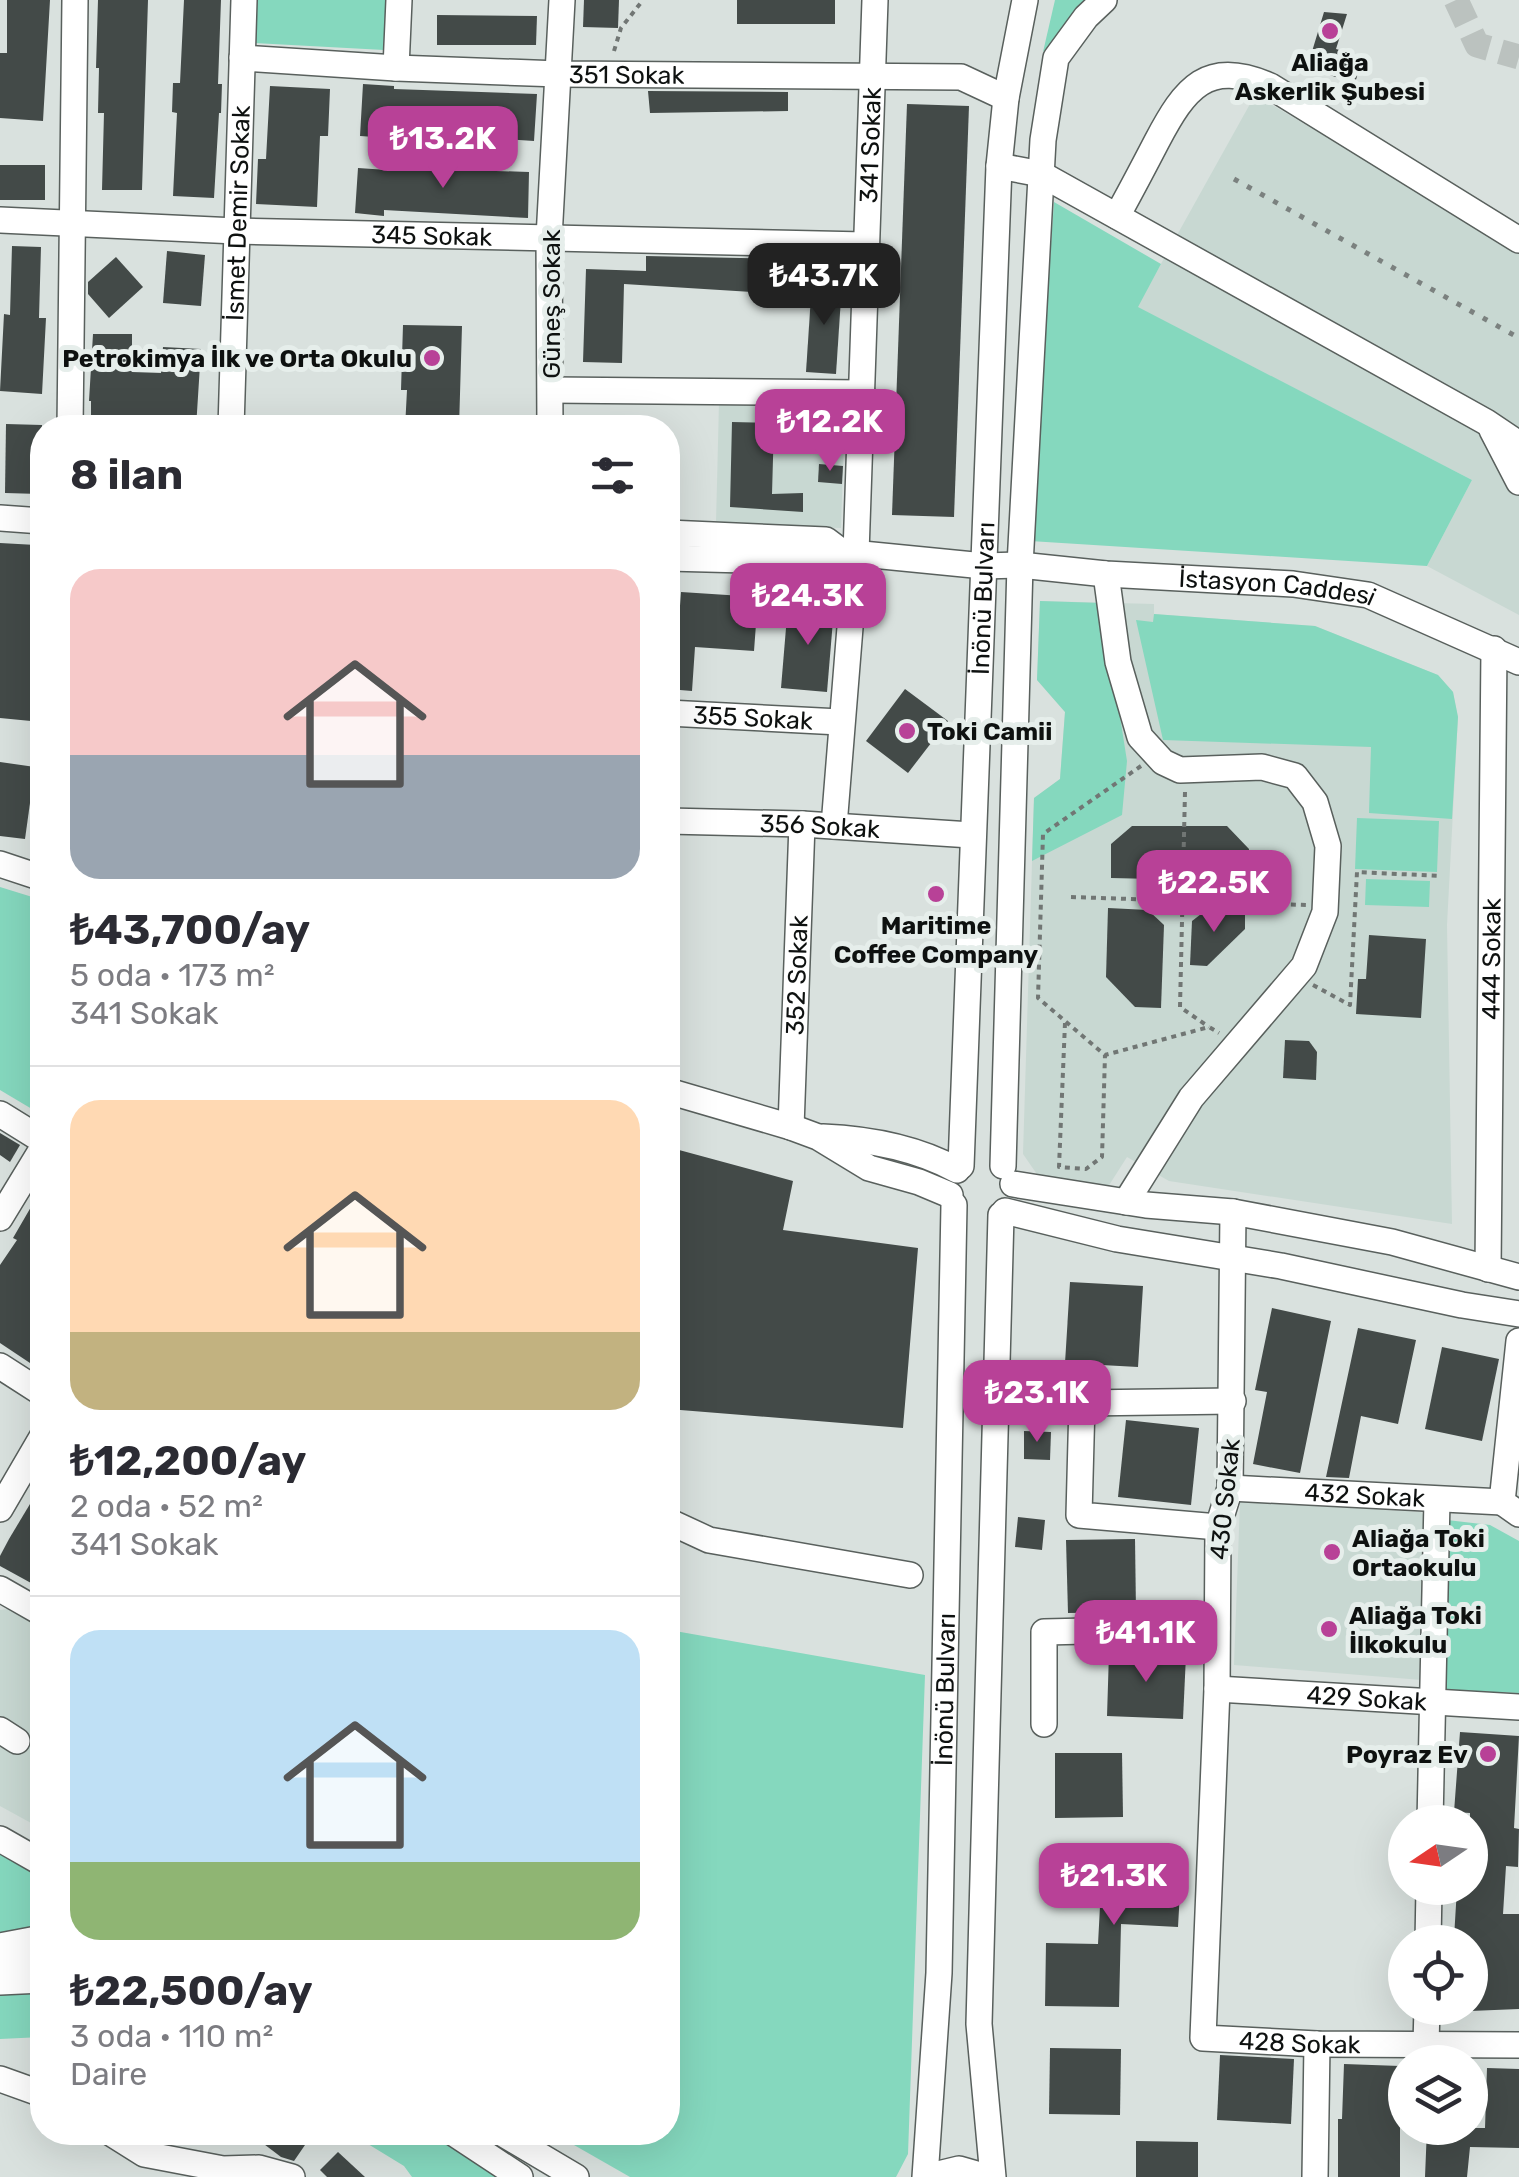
<!DOCTYPE html>
<html lang="tr">
<meta charset="utf-8">
<style>
:root{--surface:#fff;--page:#f7f7f7;--text:#2b2b33;--muted:#7c7c81;--line:#e1e1e2;--accent:#b84197}
body{margin:0;font-family:Rubik,sans-serif;background:var(--page);color:var(--text);height:100vh;display:flex;flex-direction:column;font-size:38px;white-space:nowrap}
*{box-sizing:border-box;margin:0}
p{font-size:32px;color:var(--muted)}
.icon{flex:none;width:55px;height:55px;fill:none;stroke:currentColor;stroke-width:2;stroke-linecap:round;stroke-linejoin:round}
.map{position:relative;flex:1;overflow:hidden}
.details{position:absolute;left:30px;top:415px;width:650px;height:1730px;display:flex;flex-direction:column;background:var(--surface);border-radius:40px;box-shadow:0 10px 40px #0002}
.details>*{flex:none}
.needle{width:65px;rotate:257deg}
.buttons{position:absolute;left:1388px;top:1805px;display:grid;gap:20px}
.buttons a{display:grid;place-items:center;width:100px;height:100px;border-radius:50%;background:var(--surface);box-shadow:0 10px 40px #0002;font-size:50px}
.price{position:absolute;translate:-50% -85px;padding:0 22px;border-radius:20px;background:var(--accent);color:#fff;font-size:32px;line-height:65px;filter:drop-shadow(0 2px 5px #0008)}
.price::after{content:'';position:absolute;left:50%;top:60px;width:30px;height:22px;margin-left:-15px;background:inherit;clip-path:polygon(0 0,100% 0,50% 100%)}
.price.active{background:#222;color:#fff}
ul{padding:0;list-style:none}
li{display:grid;align-content:center;gap:20px;height:530px;padding:0 40px}
li+li{border-top:2px solid var(--line)}
li span{display:grid;place-items:center;height:310px;border-radius:30px;color:#555}
li>.icon{margin-inline-start:auto}
span .icon{width:180px;height:180px;fill:#fffc;stroke-width:1}
li b{font-size:42px}
h2{display:flex;justify-content:space-between;align-items:center;height:120px;padding:0 40px;font-size:42px}
.map>svg:first-child{display:block}
</style>
<div class="map">
<svg width="1519" height="2177" viewBox="0 0 1519 2177">
<rect width="100%" height="100%" fill="#d9e1de"/>
<g fill="#c8d8d2">
<path d="M1255,95L1519,250V615L1427,566L1472,480L1137,307Z"/>
<path d="M719,402L845,406L841,528L716,524Z"/>
<path d="M1040,601L1154,604V614L1315,626L1438,675L1453,692L1458,717L1447,925L1452,1224L1169,1181L1127,1157L1106,1190L1043,1183L1023,1154L1034,798L1060,779L1065,712L1037,680Z"/>
<path d="M1240,1502L1421,1512L1427,1519L1422,1680L1234,1665Z"/>
<path d="M9,1609L42,1627V1829L0,1806V1610Z"/>
</g>
<g fill="#85d8be">
<path d="M255,0H386L384,50L252,43Z"/>
<path d="M1055,0H1089L1043,52Z"/>
<path d="M1054,202L1161,264L1138,307L1472,480L1427,566L1030,541Z"/>
<path d="M1040,601L1102,603L1127,761L1122,815L1032,861L1034,798L1060,779L1065,712L1037,680Z"/>
<path d="M1154,614L1315,626L1438,675L1453,692L1458,717L1452,819L1369,813L1371,747L1163,740L1136,620L1153,622Z"/>
<path d="M1357,818L1439,821L1437,872L1355,869Z"/>
<path d="M1366,879L1430,881L1429,907L1365,905Z"/>
<path d="M0,887L42,900V1115L0,1090Z"/>
<path d="M1447,1520L1490,1525L1519,1541V1693L1441,1690Z"/>
<path d="M675,1631L925,1675L908,2154L896,2177H630L553,2133L668,2132V1637Z"/>
<path d="M0,1839L42,1863V1938L0,1946Z"/>
<path d="M42,1980V2037L0,2039V1982Z"/>
<path d="M350,2133H452L520,2177H412L404,2166Z"/>
</g>
<g fill="#434a48">
<path d="M7,0H50L43,121L0,118V53H7Z"/>
<path d="M98,0H148L142,190H102L104,113H98L99,68H96Z"/>
<path d="M184,0H221L218,84H222L221,113H219L214,198L173,196L177,113L172,112L173,83H180Z"/>
<path d="M584,0H619L618,28L583,27Z"/>
<rect x="737" y="0" width="98" height="24"/>
<path d="M1324,12L1347,14L1336,49L1363,57L1355,83L1307,68Z"/>
<path d="M437,15L537,16L536,45H437Z"/>
<path d="M363,84L394,86V89L537,94L534,141L492,138L493,128L391,125L390,138L360,136Z"/>
<path d="M270,86L330,89L328,136H320L317,207L256,204L258,159H266Z"/>
<path d="M648,91L788,92V111L650,113Z"/>
<path d="M907,104L969,106L954,517L892,515Z"/>
<path d="M442,163L467,164V170L529,172L528,218L384,210V216L355,213L358,168L402,171L403,165L442,169Z"/>
<rect x="0" y="165" width="45" height="35"/>
<path d="M12,246L41,247L39,318H46L42,394L0,391L4,314L10,315Z"/>
<path d="M167,251L205,255L201,306L163,303Z"/>
<path d="M646,256L785,259L784,294L624,284L622,363L583,362L586,269L646,271Z"/>
<path d="M116,257L143,287L109,318L88,294V282Z"/>
<path d="M812,281L842,283L836,374L806,372Z"/>
<path d="M403,325L462,326L459,428H405L407,390H401Z"/>
<path d="M93,334H132V372L161,373L163,347L201,349L196,428H91V401H89Z"/>
<path d="M732,422L774,423L772,494L803,493V512L730,507Z"/>
<path d="M6,424L42,425L40,494L5,493Z"/>
<path d="M819,464L843,466L842,484L818,482Z"/>
<path d="M0,543L36,545L30,626L40,627L31,721L0,718Z"/>
<path d="M681,592L758,597L754,651L695,647L692,691L668,689V661H676Z"/>
<path d="M788,604L834,608L827,692L781,688Z"/>
<path d="M905,689L948,721L908,773L866,741Z"/>
<path d="M0,762L35,767L25,839L0,836Z"/>
<path d="M1132,826H1227L1249,849L1248,883L1204,882L1178,852L1154,879L1111,878V844Z"/>
<path d="M1108,908L1148,910L1164,925L1161,1008L1135,1007L1106,977Z"/>
<path d="M1205,911L1245,912V929L1207,966L1190,965L1192,921Z"/>
<path d="M1369,935L1426,939L1421,1018L1356,1014L1358,979H1366Z"/>
<path d="M1285,1040L1309,1041L1317,1052L1316,1080L1283,1078Z"/>
<path d="M0,1133L20,1145L10,1162L0,1155Z"/>
<path d="M668,1147L793,1181L783,1230L918,1248L903,1428L668,1409Z"/>
<path d="M42,1188V1371L0,1343V1265L17,1240L13,1238Z"/>
<path d="M1070,1282L1143,1286L1138,1367L1065,1363Z"/>
<path d="M1272,1308L1331,1321L1300,1473L1253,1464L1267,1392L1255,1390Z"/>
<path d="M1358,1328L1416,1340L1398,1424L1361,1416L1349,1478L1326,1477Z"/>
<path d="M1442,1347L1499,1359L1482,1441L1425,1429Z"/>
<path d="M1126,1420L1199,1428L1191,1505L1118,1497Z"/>
<path d="M1024,1431L1051,1432L1050,1460L1024,1459Z"/>
<path d="M42,1484V1589L0,1566V1556L9,1539Z"/>
<path d="M1018,1517L1045,1520L1042,1550L1015,1547Z"/>
<path d="M1135,1539L1136,1612L1068,1613L1066,1540Z"/>
<path d="M1109,1652L1186,1655L1183,1719L1107,1716Z"/>
<path d="M1460,1732L1519,1736L1514,1828L1519,1829L1518,1867L1506,1866L1503,1914H1519V2009L1470,2011V1939L1454,1938L1457,1888H1470V1813L1454,1812Z"/>
<path d="M1055,1753H1122L1123,1817L1055,1818Z"/>
<path d="M1103,1850L1182,1855L1178,1927L1121,1924L1119,2007L1045,2006L1046,1943L1098,1944Z"/>
<path d="M1050,2048L1121,2049L1120,2115L1049,2114Z"/>
<path d="M1220,2055L1294,2059L1291,2124L1217,2120Z"/>
<path d="M1344,2064L1400,2066V2177H1338V2119H1342Z"/>
<path d="M1487,2068L1519,2069V2148L1470,2147L1467,2177H1425L1427,2128H1485Z"/>
<path d="M248,2132H288L305,2145L294,2161L281,2157Z"/>
<path d="M1136,2141L1198,2142V2177H1136Z"/>
<path d="M338,2152L365,2177H327L320,2170Z"/>
</g>
<g fill="none" stroke-linecap="round" stroke-linejoin="round">
<path stroke="#bbc2bf" stroke-width="25" stroke-dasharray="25 12" stroke-linecap="butt" d="M1456,0L1477,45L1519,57"/>
<g stroke="#59605d" stroke-width="28">
<g id="minor">
<path id="s1" d="M242,58L396,68L559,74L961,77L1006,98"/>
<path d="M396,68L399,0"/>
<path d="M999,166L1041,174L1486,422L1519,444"/>
<path d="M1117,216C1131,191 1144,166 1157,141C1185,88 1207,58 1270,86L1519,240"/>
<path id="s2" d="M0,220L236,231L865,245"/>
<path d="M551,390L862,393"/>
<path d="M70,428L75,0"/>
<path id="s3" d="M231,428L244,0"/>
<path d="M550,428L549,238L562,0"/>
<path d="M1492,430L1519,482"/>
<path d="M0,518L42,521"/>
<path id="s4" d="M668,533L826,540L842,552L984,566L1020,565L1106,574L1293,584L1368,595L1519,662"/>
<path d="M668,558L824,562L842,552"/>
<path d="M1106,574L1118,662L1140,737L1163,762L1180,770L1262,767L1295,776L1315,802L1328,846L1325,912L1304,966L1191,1098L1126,1202"/>
<path id="s5" d="M668,713L840,722"/>
<path id="s6" d="M668,821L802,824L971,835"/>
<path id="s7" d="M834,826L856,553L875,0"/>
<path d="M0,864L42,878"/>
<path d="M668,1091L791,1127L818,1137L869,1168L919,1182L950,1195"/>
<path d="M0,1114L42,1140"/>
<path id="s8" d="M791,1127L802,824"/>
<path d="M823,1137C870,1139 915,1147 957,1170"/>
<path id="s9" d="M961,1166L999,166L1006,98L1025,0"/>
<path d="M1003,1166L1020,565L1043,140L1056,58L1086,17L1104,0"/>
<path d="M1013,1184L1146,1205L1233,1212L1392,1242L1519,1277"/>
<path d="M1005,1211L1117,1239L1281,1266L1462,1305L1519,1314"/>
<path id="s10" d="M1233,1212L1230,1488L1218,1527L1217,1689L1203,2038L1317,2044L1519,2045"/>
<path d="M0,1218L42,1149"/>
<path id="s11" d="M1488,1269L1494,649"/>
<path d="M1519,1341L1502,1502L1519,1514"/>
<path d="M0,1366L42,1393"/>
<path id="s12" d="M1230,1488L1502,1502"/>
<path d="M0,1509L42,1437"/>
<path d="M668,1521L709,1540L910,1575"/>
<path d="M1218,1527L1079,1515L1082,1403L1233,1401"/>
<path d="M0,1589L42,1613"/>
<path id="s13" d="M1217,1689L1519,1707"/>
<path d="M1044,1724V1632L1217,1628"/>
<path d="M0,1730L17,1741"/>
<path d="M1430,1822L1437,1500"/>
<path d="M0,1839L42,1863"/>
<path d="M1428,1942L1429,1888"/>
<path d="M0,1946L42,1938"/>
<path d="M0,1966L42,1960"/>
<path d="M0,1982L42,1980"/>
<path d="M1426,2044L1427,2008"/>
<path d="M0,2079L42,2094"/>
<path d="M109,2132L144,2154L223,2169L259,2168L292,2177"/>
<path d="M452,2132L520,2177"/>
<path d="M500,2132L576,2177"/>
<path id="s14" d="M925,2177L939,1973L954,1205"/>
<path d="M926,2177L959,2169L987,2177"/>
<path d="M993,2177L979,2024L1001,1215"/>
<path d="M1315,2177L1317,2044"/>
</g>
</g>
<g stroke="#717674" stroke-width="4" stroke-dasharray="5 5" stroke-linecap="butt">
<path d="M614,51L621,28L643,0"/>
<path d="M1141,766L1043,834L1038,998L1105,1055L1209,1027L1219,1033"/>
<path d="M1185,792L1180,1007L1209,1027"/>
<path d="M1071,897L1306,905"/>
<path d="M1313,985L1350,1005L1357,872L1441,876"/>
<path d="M1065,1023L1059,1167L1086,1169L1102,1157L1105,1055"/>
</g>
<use href="#minor" stroke="#fff" stroke-width="25"/>
<path stroke="#7b817f" stroke-width="5" stroke-dasharray="5 10" stroke-linecap="butt" d="M1234,179L1519,338"/>
</g>
<g fill="#b84197" stroke="#e6eeeb" stroke-width="4">
<circle cx="1330" cy="31" r="10"/>
<circle cx="432" cy="358" r="10"/>
<circle cx="907" cy="731" r="10"/>
<circle cx="936" cy="894" r="10"/>
<circle cx="1332" cy="1552" r="10"/>
<circle cx="1329" cy="1629" r="10"/>
<circle cx="1488" cy="1754" r="10"/>
</g>
<g text-anchor="middle" dominant-baseline="central" stroke-width="10" stroke-linejoin="round" paint-order="stroke">
<g font-size="25" font-weight="bold" fill="#0e1110" stroke="#e6eeeb" text-anchor="start">
<text x="1330" y="62" text-anchor="middle">Aliağa<tspan x="1330" dy="29">Askerlik Şubesi</tspan></text>
<text x="412" y="358" text-anchor="end">Petrokimya İlk ve Orta Okulu</text>
<text x="927" y="731">Toki Camii</text>
<text x="936" y="925" text-anchor="middle">Maritime<tspan x="936" dy="29">Coffee Company</tspan></text>
<text x="1352" y="1538">Aliağa Toki<tspan x="1352" dy="29">Ortaokulu</tspan></text>
<text x="1349" y="1615">Aliağa Toki<tspan x="1349" dy="29">İlkokulu</tspan></text>
<text x="1468" y="1754" text-anchor="end">Poyraz Ev</text>
</g>
<g font-size="25" fill="#0e1110" stroke="#e6eeeb">
<text stroke="none"><textPath href="#s1" startOffset="385">351 Sokak</textPath></text>
<text stroke="none"><textPath href="#s7" startOffset="682">341 Sokak</textPath></text>
<text stroke="none"><textPath href="#s3" startOffset="215">İsmet Demir Sokak</textPath></text>
<text stroke="none"><textPath href="#s2" startOffset="432">345 Sokak</textPath></text>
<text transform="translate(551 304) rotate(-90)">Güneş Sokak</text>
<text stroke="none"><textPath href="#s4" startOffset="615">İstasyon Caddesi</textPath></text>
<text stroke="none"><textPath href="#s9" startOffset="568">İnönü Bulvarı</textPath></text>
<text stroke="none"><textPath href="#s5" startOffset="85">355 Sokak</textPath></text>
<text stroke="none"><textPath href="#s6" startOffset="152">356 Sokak</textPath></text>
<text stroke="none"><textPath href="#s11" startOffset="310">444 Sokak</textPath></text>
<text stroke="none"><textPath href="#s8" startOffset="152">352 Sokak</textPath></text>
<text stroke="none"><textPath href="#s12" startOffset="135">432 Sokak</textPath></text>
<text transform="translate(1225 1499) rotate(-84)">430 Sokak</text>
<text stroke="none"><textPath href="#s14" startOffset="488">İnönü Bulvarı</textPath></text>
<text stroke="none"><textPath href="#s13" startOffset="150">429 Sokak</textPath></text>
<text stroke="none"><textPath href="#s10" startOffset="925">428 Sokak</textPath></text>
</g>
</g>
</svg>
<div class="buttons">
<a><svg class="needle" viewBox="-14 -14 28 28"><path d="M0-13l5 13h-10z" fill="#e53935"/><path d="M0 13l5-13h-10z" fill="#7c7c81"/></svg></a>
<a><svg class="icon" aria-label="locate" viewBox="0 0 24 24"><circle cx="12" cy="12" r="6"/><path d="M12 2v4M12 18v4M2 12h4M18 12h4"/></svg></a>
<a><svg class="icon" aria-label="layers" viewBox="0 0 24 24"><path d="M12 4l9 5-9 5-9-5zM3 14l9 5 9-5"/></svg></a>
</div>
<b class="price" style="left:443px;top:191px">₺13.2K</b>
<b class="price active" style="left:824px;top:328px">₺43.7K</b>
<b class="price" style="left:830px;top:474px">₺12.2K</b>
<b class="price" style="left:808px;top:648px">₺24.3K</b>
<b class="price" style="left:1214px;top:935px">₺22.5K</b>
<b class="price" style="left:1037px;top:1445px">₺23.1K</b>
<b class="price" style="left:1146px;top:1685px">₺41.1K</b>
<b class="price" style="left:1114px;top:1928px">₺21.3K</b>
<section class="details">
<h2>8 ilan<svg class="icon" aria-label="filters" viewBox="0 0 24 24"><path d="M4 7h16M4 17h16"/><circle cx="9" cy="7" r="2"/><circle cx="15" cy="17" r="2"/></svg></h2>
<ul>
<li><span style="background:linear-gradient(#f6c9c9 60%,#9aa5b1 0)"><svg class="icon" aria-label="home" viewBox="0 0 24 24"><path d="M3 11l9-7 9 7M6 9v11h12V9"/></svg></span><div><b>₺43,700/ay</b><p>5 oda · 173 m²</p><p>341 Sokak</p></div></li>
<li><span style="background:linear-gradient(#ffd9b3 75%,#c2b280 0)"><svg class="icon" aria-label="home" viewBox="0 0 24 24"><path d="M3 11l9-7 9 7M6 9v11h12V9"/></svg></span><div><b>₺12,200/ay</b><p>2 oda · 52 m²</p><p>341 Sokak</p></div></li>
<li><span style="background:linear-gradient(#bfe0f5 75%,#8fb573 0)"><svg class="icon" aria-label="home" viewBox="0 0 24 24"><path d="M3 11l9-7 9 7M6 9v11h12V9"/></svg></span><div><b>₺22,500/ay</b><p>3 oda · 110 m²</p><p>Daire</p></div></li>
</ul>
</section>
</div>
